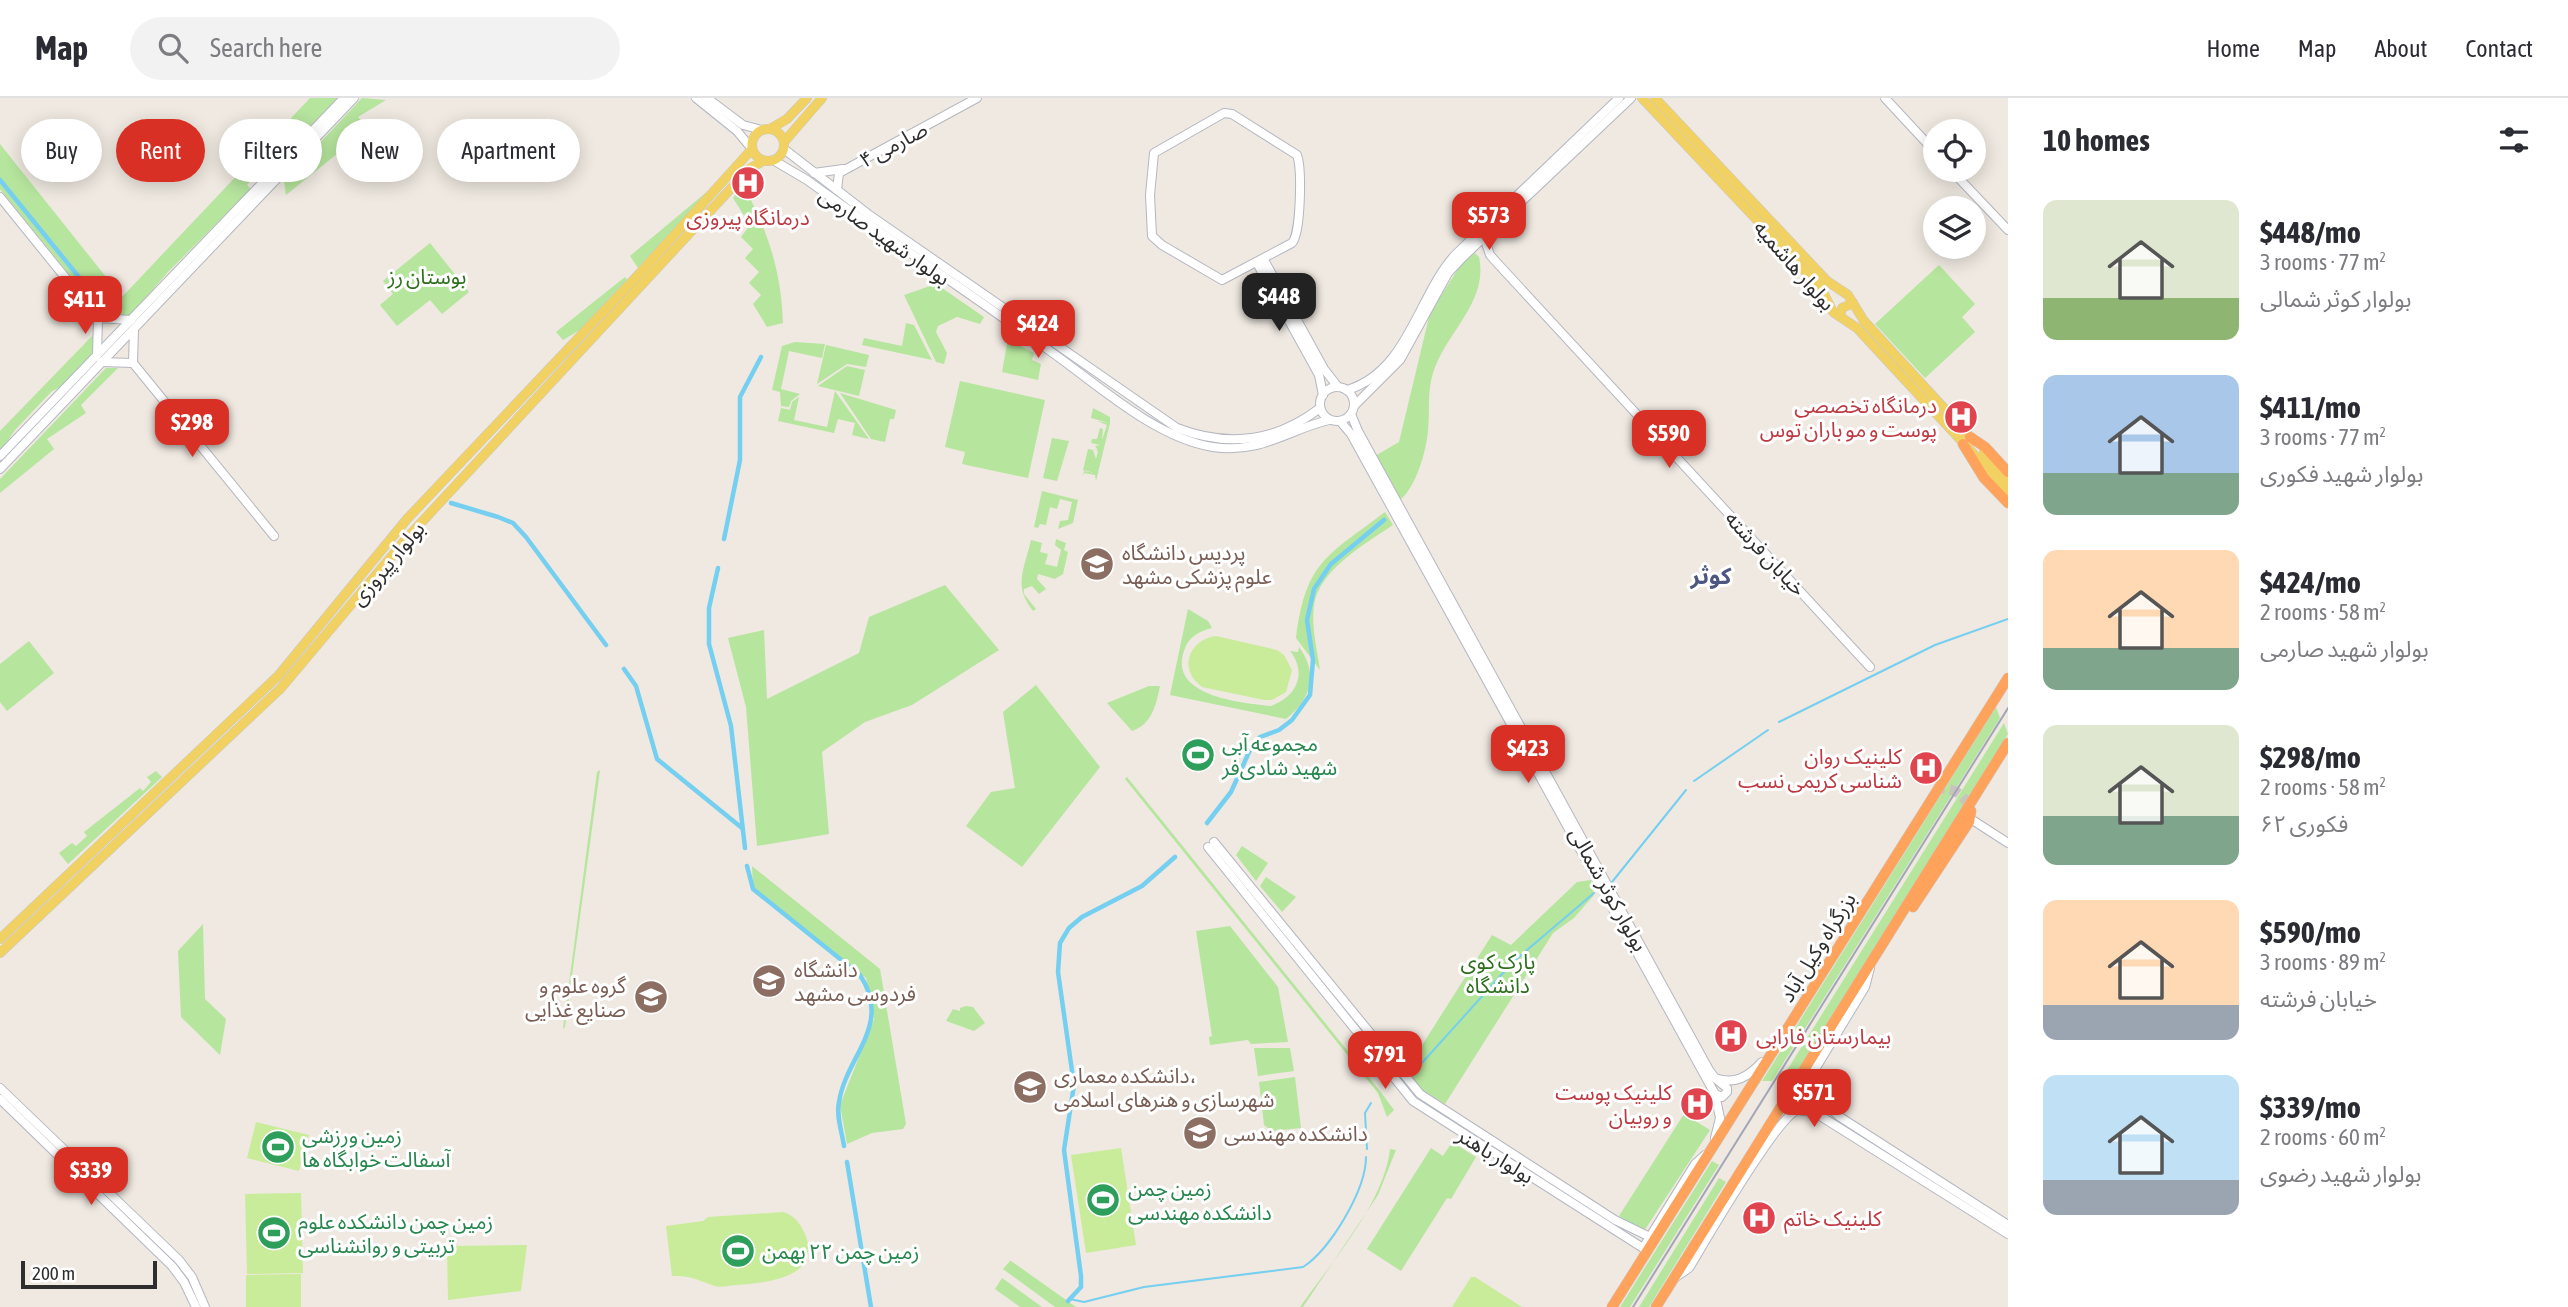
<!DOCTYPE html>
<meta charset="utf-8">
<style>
:root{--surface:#fff;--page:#f2f2f3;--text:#2b2b33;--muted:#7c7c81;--line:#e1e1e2;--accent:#d93025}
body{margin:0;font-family:"Asap Condensed","Noto Sans Arabic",sans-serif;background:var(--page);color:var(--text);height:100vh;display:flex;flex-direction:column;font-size:26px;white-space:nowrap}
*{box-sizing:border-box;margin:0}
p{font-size:23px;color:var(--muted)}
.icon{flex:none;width:38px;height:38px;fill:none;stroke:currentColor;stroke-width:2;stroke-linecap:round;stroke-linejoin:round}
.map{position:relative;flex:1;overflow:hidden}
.sheet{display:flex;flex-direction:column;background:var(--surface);width:560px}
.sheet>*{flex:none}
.top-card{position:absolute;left:21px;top:21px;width:665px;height:63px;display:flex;gap:14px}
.fabs{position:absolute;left:1923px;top:21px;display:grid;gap:14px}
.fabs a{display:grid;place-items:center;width:63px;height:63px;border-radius:50%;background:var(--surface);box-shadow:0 4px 18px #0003;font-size:35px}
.scale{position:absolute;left:21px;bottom:18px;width:136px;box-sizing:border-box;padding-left:7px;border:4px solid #2e2e2e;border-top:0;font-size:19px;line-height:24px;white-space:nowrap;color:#2e2e2e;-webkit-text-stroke:5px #fff;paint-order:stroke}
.price{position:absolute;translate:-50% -60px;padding:0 16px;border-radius:14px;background:var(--accent);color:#fff;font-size:23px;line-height:46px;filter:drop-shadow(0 2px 4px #0008)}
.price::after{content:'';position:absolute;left:50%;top:42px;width:21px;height:16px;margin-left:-10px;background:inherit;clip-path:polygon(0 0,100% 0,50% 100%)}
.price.selected{background:#222;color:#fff}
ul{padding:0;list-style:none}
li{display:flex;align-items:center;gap:21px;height:175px;padding:0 35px}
li span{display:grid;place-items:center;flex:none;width:196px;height:140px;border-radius:14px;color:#555}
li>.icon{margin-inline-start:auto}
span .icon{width:84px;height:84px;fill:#fffc;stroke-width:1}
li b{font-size:30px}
h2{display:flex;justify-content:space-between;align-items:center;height:84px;padding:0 35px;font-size:30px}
.tag{padding:0 24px;border-radius:32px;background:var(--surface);box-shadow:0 4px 18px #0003;font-size:24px;line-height:63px}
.tag.selected{background:var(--accent);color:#fff}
header{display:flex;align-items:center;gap:42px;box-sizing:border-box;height:98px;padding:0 35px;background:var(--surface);border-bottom:2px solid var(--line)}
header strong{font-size:33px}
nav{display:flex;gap:38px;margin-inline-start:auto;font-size:24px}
.search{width:490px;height:63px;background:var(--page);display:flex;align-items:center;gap:18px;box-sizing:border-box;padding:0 24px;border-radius:38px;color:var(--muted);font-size:26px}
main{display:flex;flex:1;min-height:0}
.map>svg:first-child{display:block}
</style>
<header>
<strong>Map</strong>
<div class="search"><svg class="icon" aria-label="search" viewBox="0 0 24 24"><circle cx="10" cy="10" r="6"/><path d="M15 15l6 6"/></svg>Search here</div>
<nav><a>Home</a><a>Map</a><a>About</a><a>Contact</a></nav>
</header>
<main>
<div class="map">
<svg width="2008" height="1209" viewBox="0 0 2008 1209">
<rect width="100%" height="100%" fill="#efe9e1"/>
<g fill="#b6e59e">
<path d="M310,0H338L306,33L300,28L247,87L251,91L168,174L130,218H103L0,91V46L122,199Z"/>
<path d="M362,0L386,2L358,19L368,31L286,97L284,83Z"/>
<path d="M715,87L638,170L630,158Z"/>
<path d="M744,88C768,135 781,171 783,225L767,229L753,206L761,197L749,185L759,174L745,160L753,151L741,139L750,127L733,100Z"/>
<path d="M430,145L469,194L442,216L430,202L397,228L380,207L393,196L383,183Z"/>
<path d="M1475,155L1479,159C1489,204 1445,235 1433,275C1427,293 1430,314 1428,333C1426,354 1416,389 1400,402L1375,358L1399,344L1430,215L1460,168Z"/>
<path d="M1939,167L1975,206L1962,219L1975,234L1925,280L1875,226Z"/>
<path d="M625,179L628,183L580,232L563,242L556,234Z"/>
<path d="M936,186L984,219L980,226L957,219L938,228L936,234L947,255L944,266L936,264L904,197Z"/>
<path d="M906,225L914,227L932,262L862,247L864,240L902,248Z"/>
<path d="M95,235V256L61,289L52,293L15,332L0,354V333Z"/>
<path d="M795,244L825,246L822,260L789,253L781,291L800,296L791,303L789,309L781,308L780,294L772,292L782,248Z"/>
<path d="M1015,245L1034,255L1032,262L1041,266L1038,282L1002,274L1007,246Z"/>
<path d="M826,247L869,257L866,269L847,266L817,286Z"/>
<path d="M847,268L865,272L859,298L818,288Z"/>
<path d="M106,270H118L81,307L86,315L47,341L54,351L0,395V381Z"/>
<path d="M960,283L1045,302L1028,380L962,366L965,354L945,349Z"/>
<path d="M835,293L869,341L852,337L855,325L838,321L834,335L778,323L781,310L790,312L792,304L799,299L794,322L827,329Z"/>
<path d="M840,295L896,312L894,321H890L885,344L871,341Z"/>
<path d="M1093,310L1110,319V325L1096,383L1095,377L1084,375L1082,379L1084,373L1095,375L1083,372L1088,351L1093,352L1096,361L1098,353L1094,351L1098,352L1095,348L1100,347L1091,345L1092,341H1097L1100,330L1103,331L1102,342L1107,327L1097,323L1109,325L1091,320Z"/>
<path d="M1052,340L1069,343L1057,383L1043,380Z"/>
<path d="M1042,393L1078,402L1073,425L1058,431L1060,423L1068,422L1072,404L1060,401L1057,411L1050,409L1046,427L1040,426L1038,430L1034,429Z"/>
<path d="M1385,414L1393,427C1366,445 1319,472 1314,507C1311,528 1317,551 1320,572L1296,540C1306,463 1327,458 1385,414Z"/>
<path d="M1056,441L1066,445L1064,452L1068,454L1063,476L1055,481L1038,476L1037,481L1046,491L1039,496L1032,488L1024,491V496L1036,511L1033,513C1013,488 1024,472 1031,442L1042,445L1040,454L1048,456L1045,466L1057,469L1061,452L1055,447Z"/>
<path d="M945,487L999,552L912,607L865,624L822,654L829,736L757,748L746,609L728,540L764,532L767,601L859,555L869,519Z"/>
<path d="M1188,511L1208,523L1212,530C1199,533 1188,539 1184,553C1168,598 1241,605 1271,608C1296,599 1308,576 1290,553L1298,554L1299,549C1319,576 1311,601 1286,621L1170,597Z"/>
<path d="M29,543L54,575L7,613L0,604V566Z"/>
<path d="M1036,587L1100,669L1022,769L966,728L991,694L1015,690L1003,614Z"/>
<path d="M1149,588H1160C1156,607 1152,626 1132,633L1107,605Z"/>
<path d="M1996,609L2000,620L1772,983H1762Z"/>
<path d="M2004,625L2008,636L1783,996L1779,985Z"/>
<path d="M600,672L565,929L563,931L597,674Z"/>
<path d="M156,673L162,679L68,766L59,755L72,745L76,748L87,738L84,734L140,690L143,693L151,684L147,679Z"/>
<path d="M1127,679L1380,993L1394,1012L1387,1019L1378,995L1125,681Z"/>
<path d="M1242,748L1268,765L1256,783L1236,757Z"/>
<path d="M752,768L880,871L906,1026L903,1031L872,1035L847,1046L840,1007L874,921L866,880L758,793L753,788Z"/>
<path d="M1266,779L1296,799L1282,814L1260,788Z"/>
<path d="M1591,782L1594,797L1574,820L1553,835L1445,1006L1424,993L1405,974L1492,837L1511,847L1577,784Z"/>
<path d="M203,826L205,901L226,921L220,957L181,919L178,853Z"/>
<path d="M1230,828L1278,889L1288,944L1251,946L1248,942L1210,947L1209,939L1212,938L1196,833Z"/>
<path d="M966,908L973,909L985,925L974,933L946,923L953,911L960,913V910Z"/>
<path d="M1254,950H1290L1294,973L1258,978Z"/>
<path d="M1295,979L1301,1030L1272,1033L1264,1027L1259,984Z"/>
<path d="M1684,1016L1710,1032L1644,1133L1619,1118Z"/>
<path d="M1452,1044L1476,1059L1451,1101L1447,1100L1401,1173L1367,1151L1431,1050L1443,1058Z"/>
<path d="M1390,1051L1396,1052L1378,1097L1303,1209H1300C1331,1165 1384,1105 1390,1051Z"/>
<path d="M1712,1063L1719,1067L1630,1209H1620Z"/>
<path d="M1719,1080L1726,1084L1649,1209H1639Z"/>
<path d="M1010,1163H1011L1076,1209H1055L1003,1171Z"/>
<path d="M1002,1180L1042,1209H1020L995,1191Z"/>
</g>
<g fill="#c9ec9a">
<path d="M1216,538L1277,552L1284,557L1292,572L1286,594L1272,602H1264L1202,589C1178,572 1188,542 1216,538Z"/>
<path d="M256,1024L309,1037L299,1073L247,1060Z"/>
<path d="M1121,1050L1136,1147L1086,1155L1071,1057Z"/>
<path d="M301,1095L303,1175L247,1176L245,1096Z"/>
<path d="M783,1114C794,1117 800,1125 805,1136C824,1180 764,1185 737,1187C732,1187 720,1190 715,1188C699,1183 692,1177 672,1178L666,1128L703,1123L708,1119Z"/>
<path d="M527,1147L521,1193L448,1202L447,1148Z"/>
<path d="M301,1176V1209H246V1177Z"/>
<path d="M1471,1179H1475L1522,1209H1452Z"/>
</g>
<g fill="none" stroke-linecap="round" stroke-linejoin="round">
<g stroke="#75cff0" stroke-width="2">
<path d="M1779,624L1935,547L2008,521"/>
<path d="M1694,683L1768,632"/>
<path d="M1612,784L1686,692"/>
<path d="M1412,976L1513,864L1594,795"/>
<path d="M1367,1051L1365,1015L1371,1005"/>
<path d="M1070,1201L1084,1204L1144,1189L1303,1169C1330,1152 1366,1092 1366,1059"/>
</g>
<g stroke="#75cff0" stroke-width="4.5">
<path d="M0,82L96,200"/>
<path d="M451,405L498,419L513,425L526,439L606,547"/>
<path d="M724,441L740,362V299L761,259"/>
<path d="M718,470L709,510V546L731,628L745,750"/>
<path d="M624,571L636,588L657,661L742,730"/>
<path d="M1207,725L1231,694L1250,652L1260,639L1279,632L1292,622L1310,597L1313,562L1307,522L1314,491L1331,466L1384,422"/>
<path d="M747,768L753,791L860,877C893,927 846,958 839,1004C836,1018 842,1034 844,1048"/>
<path d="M847,1064L871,1209"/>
<path d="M1068,1203L1081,1189V1178L1064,1052L1074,987L1058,874L1060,845L1069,830L1082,819L1142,788L1175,759"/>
</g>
<path stroke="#c8c4bd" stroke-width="10" stroke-dasharray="10 5" stroke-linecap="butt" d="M1935,691C1952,688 1965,696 1971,713"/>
<g stroke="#b4b7c1" stroke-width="10">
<g id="secondary">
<path d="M696,0L737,33L752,51"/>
<path d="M707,0L743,27L762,32"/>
<path d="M1885,0L1936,55"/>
<path d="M1224,15L1232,16L1297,57C1302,70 1301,135 1292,145L1222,182L1162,147L1152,138L1150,97L1154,55Z"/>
<path d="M784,51L868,116L1177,330C1229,350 1276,344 1320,310"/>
<path d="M773,62L807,82C887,140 969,195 1050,253C1097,286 1155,340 1213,349C1261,356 1287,332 1329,322"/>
<path d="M1951,72L2008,132"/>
<path d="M814,75L843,71"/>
<path d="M837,92L839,75L977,0"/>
<path d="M0,99L98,220"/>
<path d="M1484,139L1490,157L1499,167L1870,569"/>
<path d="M1264,162L1324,271L1338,289"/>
<path d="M1257,165L1319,277L1323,297"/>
<path d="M98,220L131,222"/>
<path d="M97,257L98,220"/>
<path d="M101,264L133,265"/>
<path d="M133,265L274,438"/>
<path d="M133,265L134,231"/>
<circle cx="1337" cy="306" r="17"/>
<path d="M1347,292C1408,274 1417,199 1455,157L1619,0"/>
<path d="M1354,308L1400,262L1448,175L1462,160L1631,0"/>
<path d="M1351,316L1358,333L1709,972L1715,980C1735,987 1748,979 1762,964"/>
<path d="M1340,323L1351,336L1715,996L1720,1020L1715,1040"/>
<path d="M0,358L344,0"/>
<path d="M0,371L354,0"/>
<path d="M1974,723L2008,745"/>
<path d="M1214,744L1420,996L1615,1122L1650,1139"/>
<path d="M1208,749L1413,1003L1643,1150L1695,1066L1705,1057"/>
<path d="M1870,870L1865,889L1814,973V987L1818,1000L1840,1019L2008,1127"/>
<path d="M0,990L179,1162L192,1179L205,1209"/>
<path d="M1715,996L1722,999L1727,994V990L1717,982"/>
<path d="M0,1001L172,1168L184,1184L196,1209"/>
<path d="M1814,1014L1809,1004L1818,1000"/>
<path d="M1676,1179L1689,1170C1706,1142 1775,1022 1797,1012L1814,1014L2008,1136"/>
</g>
</g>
<g stroke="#c9c9c9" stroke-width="10">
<g id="primary">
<path d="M1642,0L1821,190L1833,214L1857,230L2008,393"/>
<path d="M1655,0L1827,183L1848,197L1864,223L1974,343"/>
<circle cx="768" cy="47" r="16"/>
<path d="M770,31L787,21L807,0"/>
<path d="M784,44L822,0"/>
<path d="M1840,218L1842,210L1853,205"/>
<path d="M1984,354L2008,382"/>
<path d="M0,841L278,578L407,421L640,175L752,51"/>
<path d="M0,855L281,590L406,441L749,71L763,63"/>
</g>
</g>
<g stroke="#c9c9c9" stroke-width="11">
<g id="highway">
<path d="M1970,339L1985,349L2008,374"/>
<path d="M1963,346L1984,380L2008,405"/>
<path d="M1913,809L1969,724L1971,713"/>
<path d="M1612,1209L2008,580"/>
<path d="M1656,1209L2008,645"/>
</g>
</g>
<use href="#secondary" stroke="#fff" stroke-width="8"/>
<use href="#primary" stroke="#f2d163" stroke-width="9"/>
<use href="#highway" stroke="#ffa35c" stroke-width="10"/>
<path stroke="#a3a6b8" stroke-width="2" d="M1633,1209L2008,610"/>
</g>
<defs>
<g id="hospital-disc" transform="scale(1.75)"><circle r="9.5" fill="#e0444e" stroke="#fff"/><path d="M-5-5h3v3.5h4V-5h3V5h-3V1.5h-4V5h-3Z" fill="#fff"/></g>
<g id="university-disc" transform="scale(1.75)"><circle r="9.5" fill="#8d6e63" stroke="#fff"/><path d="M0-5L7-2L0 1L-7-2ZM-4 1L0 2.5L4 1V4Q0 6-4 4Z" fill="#fff"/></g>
<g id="stadium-disc" transform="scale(1.75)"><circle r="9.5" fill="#2e9e5b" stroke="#fff"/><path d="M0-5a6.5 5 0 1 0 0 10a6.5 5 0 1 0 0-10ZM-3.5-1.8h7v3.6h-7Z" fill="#fff"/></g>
</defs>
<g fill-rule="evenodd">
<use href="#hospital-disc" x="748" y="85"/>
<use href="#hospital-disc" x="1961" y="319"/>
<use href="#university-disc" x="1097" y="466"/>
<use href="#stadium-disc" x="1198" y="657"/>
<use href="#hospital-disc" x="1926" y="670"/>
<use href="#university-disc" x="769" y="883"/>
<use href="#university-disc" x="651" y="899"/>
<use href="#hospital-disc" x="1731" y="938"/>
<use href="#university-disc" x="1030" y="989"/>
<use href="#hospital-disc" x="1697" y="1006"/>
<use href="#university-disc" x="1200" y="1035"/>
<use href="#stadium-disc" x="278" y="1049"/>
<use href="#stadium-disc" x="1103" y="1102"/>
<use href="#hospital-disc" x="1759" y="1120"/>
<use href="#stadium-disc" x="274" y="1135"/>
<use href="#stadium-disc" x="738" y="1153"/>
</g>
<g text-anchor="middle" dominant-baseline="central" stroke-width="6" stroke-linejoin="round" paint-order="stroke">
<g font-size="21" fill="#2e2e2e" stroke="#fff">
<text transform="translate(893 46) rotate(-28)">صارمی ۴</text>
<text transform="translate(885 138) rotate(35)">بولوار شهید صارمی</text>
<text transform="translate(1795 167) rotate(49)">بولوار هاشمیه</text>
<text transform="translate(1766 455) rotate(47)">خیابان فرشته</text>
<text transform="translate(387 465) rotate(-50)">بولوار پیروزی</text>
<text transform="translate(1609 791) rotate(61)">بولوار کوثر شمالی</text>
<text transform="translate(1817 849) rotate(-58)">بزرگراه وکیل آباد</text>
<text transform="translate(1496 1057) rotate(32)">بولوار باهنر</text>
</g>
<g font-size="21" fill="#be3a42" stroke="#fff" text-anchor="end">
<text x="748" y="119" text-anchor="middle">درمانگاه پیروزی</text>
<text x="1937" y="307">درمانگاه تخصصی<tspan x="1937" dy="24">پوست و مو باران توس</tspan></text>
<text x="1902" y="658">کلینیک روان<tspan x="1902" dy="24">شناسی کریمی نسب</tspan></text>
<text x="1756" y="938" text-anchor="start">بیمارستان فارابی</text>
<text x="1672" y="994">کلینیک پوست<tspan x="1672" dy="24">و روبیان</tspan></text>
<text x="1784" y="1120" text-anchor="start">کلینیک خاتم</text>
</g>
<g font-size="21" fill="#2c6e1b" stroke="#fff">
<text x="427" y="178">بوستان رز</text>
<text x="1498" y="863">پارک کوی<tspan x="1498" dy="24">دانشگاه</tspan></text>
</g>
<g font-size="21" fill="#785e54" stroke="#fff" text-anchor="start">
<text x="1122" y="454">پردیس دانشگاه<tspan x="1122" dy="24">علوم پزشکی مشهد</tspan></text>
<text x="794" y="871">دانشگاه<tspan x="794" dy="24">فردوسی مشهد</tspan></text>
<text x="626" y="887" text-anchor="end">گروه علوم و<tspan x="626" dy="24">صنایع غذایی</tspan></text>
<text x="1054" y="977">دانشکده معماری،<tspan x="1054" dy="24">شهرسازی و هنرهای اسلامی</tspan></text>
<text x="1224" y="1035">دانشکده مهندسی</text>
</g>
<g font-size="21" fill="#27864d" stroke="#fff" text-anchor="start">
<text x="1222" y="645">مجموعه آبی<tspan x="1222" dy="24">شهید شادی‌فر</tspan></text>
<text x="302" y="1037">زمین ورزشی<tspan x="302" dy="24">آسفالت خوابگاه ها</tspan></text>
<text x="1128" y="1090">زمین چمن<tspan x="1128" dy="24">دانشکده مهندسی</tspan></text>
<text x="298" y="1123">زمین چمن دانشکده علوم<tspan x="298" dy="24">تربیتی و روانشناسی</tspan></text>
<text x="762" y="1153">زمین چمن ۲۲ بهمن</text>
</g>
<g font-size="23" font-weight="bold" fill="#4d5680" stroke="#fff">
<text x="1711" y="478">کوثر</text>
</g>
</g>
</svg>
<div class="fabs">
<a><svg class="icon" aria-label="locate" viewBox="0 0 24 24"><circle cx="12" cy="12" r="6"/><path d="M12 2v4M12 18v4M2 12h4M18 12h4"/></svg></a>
<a><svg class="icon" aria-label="layers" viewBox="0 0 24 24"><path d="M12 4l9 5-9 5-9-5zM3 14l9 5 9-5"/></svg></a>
</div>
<div class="scale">200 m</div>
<b class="price" style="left:1489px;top:154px">$573</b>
<b class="price selected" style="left:1279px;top:235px">$448</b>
<b class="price" style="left:85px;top:238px">$411</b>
<b class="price" style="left:1038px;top:262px">$424</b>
<b class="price" style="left:192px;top:361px">$298</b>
<b class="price" style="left:1669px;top:372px">$590</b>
<b class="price" style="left:1528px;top:687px">$423</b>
<b class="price" style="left:1385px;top:993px">$791</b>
<b class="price" style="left:1814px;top:1031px">$571</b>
<b class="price" style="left:91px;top:1109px">$339</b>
<div class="top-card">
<a class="tag">Buy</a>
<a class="tag selected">Rent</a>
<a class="tag">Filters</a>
<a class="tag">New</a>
<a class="tag">Apartment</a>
</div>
</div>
<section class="sheet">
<h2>10 homes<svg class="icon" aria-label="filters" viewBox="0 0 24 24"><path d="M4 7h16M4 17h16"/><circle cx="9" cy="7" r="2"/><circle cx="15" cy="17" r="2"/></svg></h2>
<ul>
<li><span style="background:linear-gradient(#dfe7d0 70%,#8fb573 0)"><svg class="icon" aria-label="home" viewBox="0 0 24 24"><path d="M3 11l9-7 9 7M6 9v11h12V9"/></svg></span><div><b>$448/mo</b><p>3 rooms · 77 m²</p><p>بولوار کوثر شمالی</p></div></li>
<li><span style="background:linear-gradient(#a9c7e8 70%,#7fa58c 0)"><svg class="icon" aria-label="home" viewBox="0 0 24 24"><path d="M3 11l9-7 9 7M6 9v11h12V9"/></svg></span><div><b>$411/mo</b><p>3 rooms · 77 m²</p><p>بولوار شهید فکوری</p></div></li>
<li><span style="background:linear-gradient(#ffd9b3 70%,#7fa58c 0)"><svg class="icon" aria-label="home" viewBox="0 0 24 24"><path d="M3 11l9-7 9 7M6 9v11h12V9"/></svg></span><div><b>$424/mo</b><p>2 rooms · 58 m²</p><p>بولوار شهید صارمی</p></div></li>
<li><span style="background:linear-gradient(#dfe7d0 65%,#7fa58c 0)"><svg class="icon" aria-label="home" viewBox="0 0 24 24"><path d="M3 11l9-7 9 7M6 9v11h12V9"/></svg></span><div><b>$298/mo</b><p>2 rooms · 58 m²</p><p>فکوری ۶۲</p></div></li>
<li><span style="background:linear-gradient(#ffd9b3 75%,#9aa5b1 0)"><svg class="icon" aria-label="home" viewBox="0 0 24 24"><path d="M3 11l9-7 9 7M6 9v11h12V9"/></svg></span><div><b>$590/mo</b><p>3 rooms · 89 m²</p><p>خیابان فرشته</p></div></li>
<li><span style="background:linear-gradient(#bfe0f5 75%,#9aa5b1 0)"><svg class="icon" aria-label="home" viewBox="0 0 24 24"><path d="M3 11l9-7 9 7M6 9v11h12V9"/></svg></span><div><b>$339/mo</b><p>2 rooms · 60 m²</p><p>بولوار شهید رضوی</p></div></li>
</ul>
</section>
</main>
